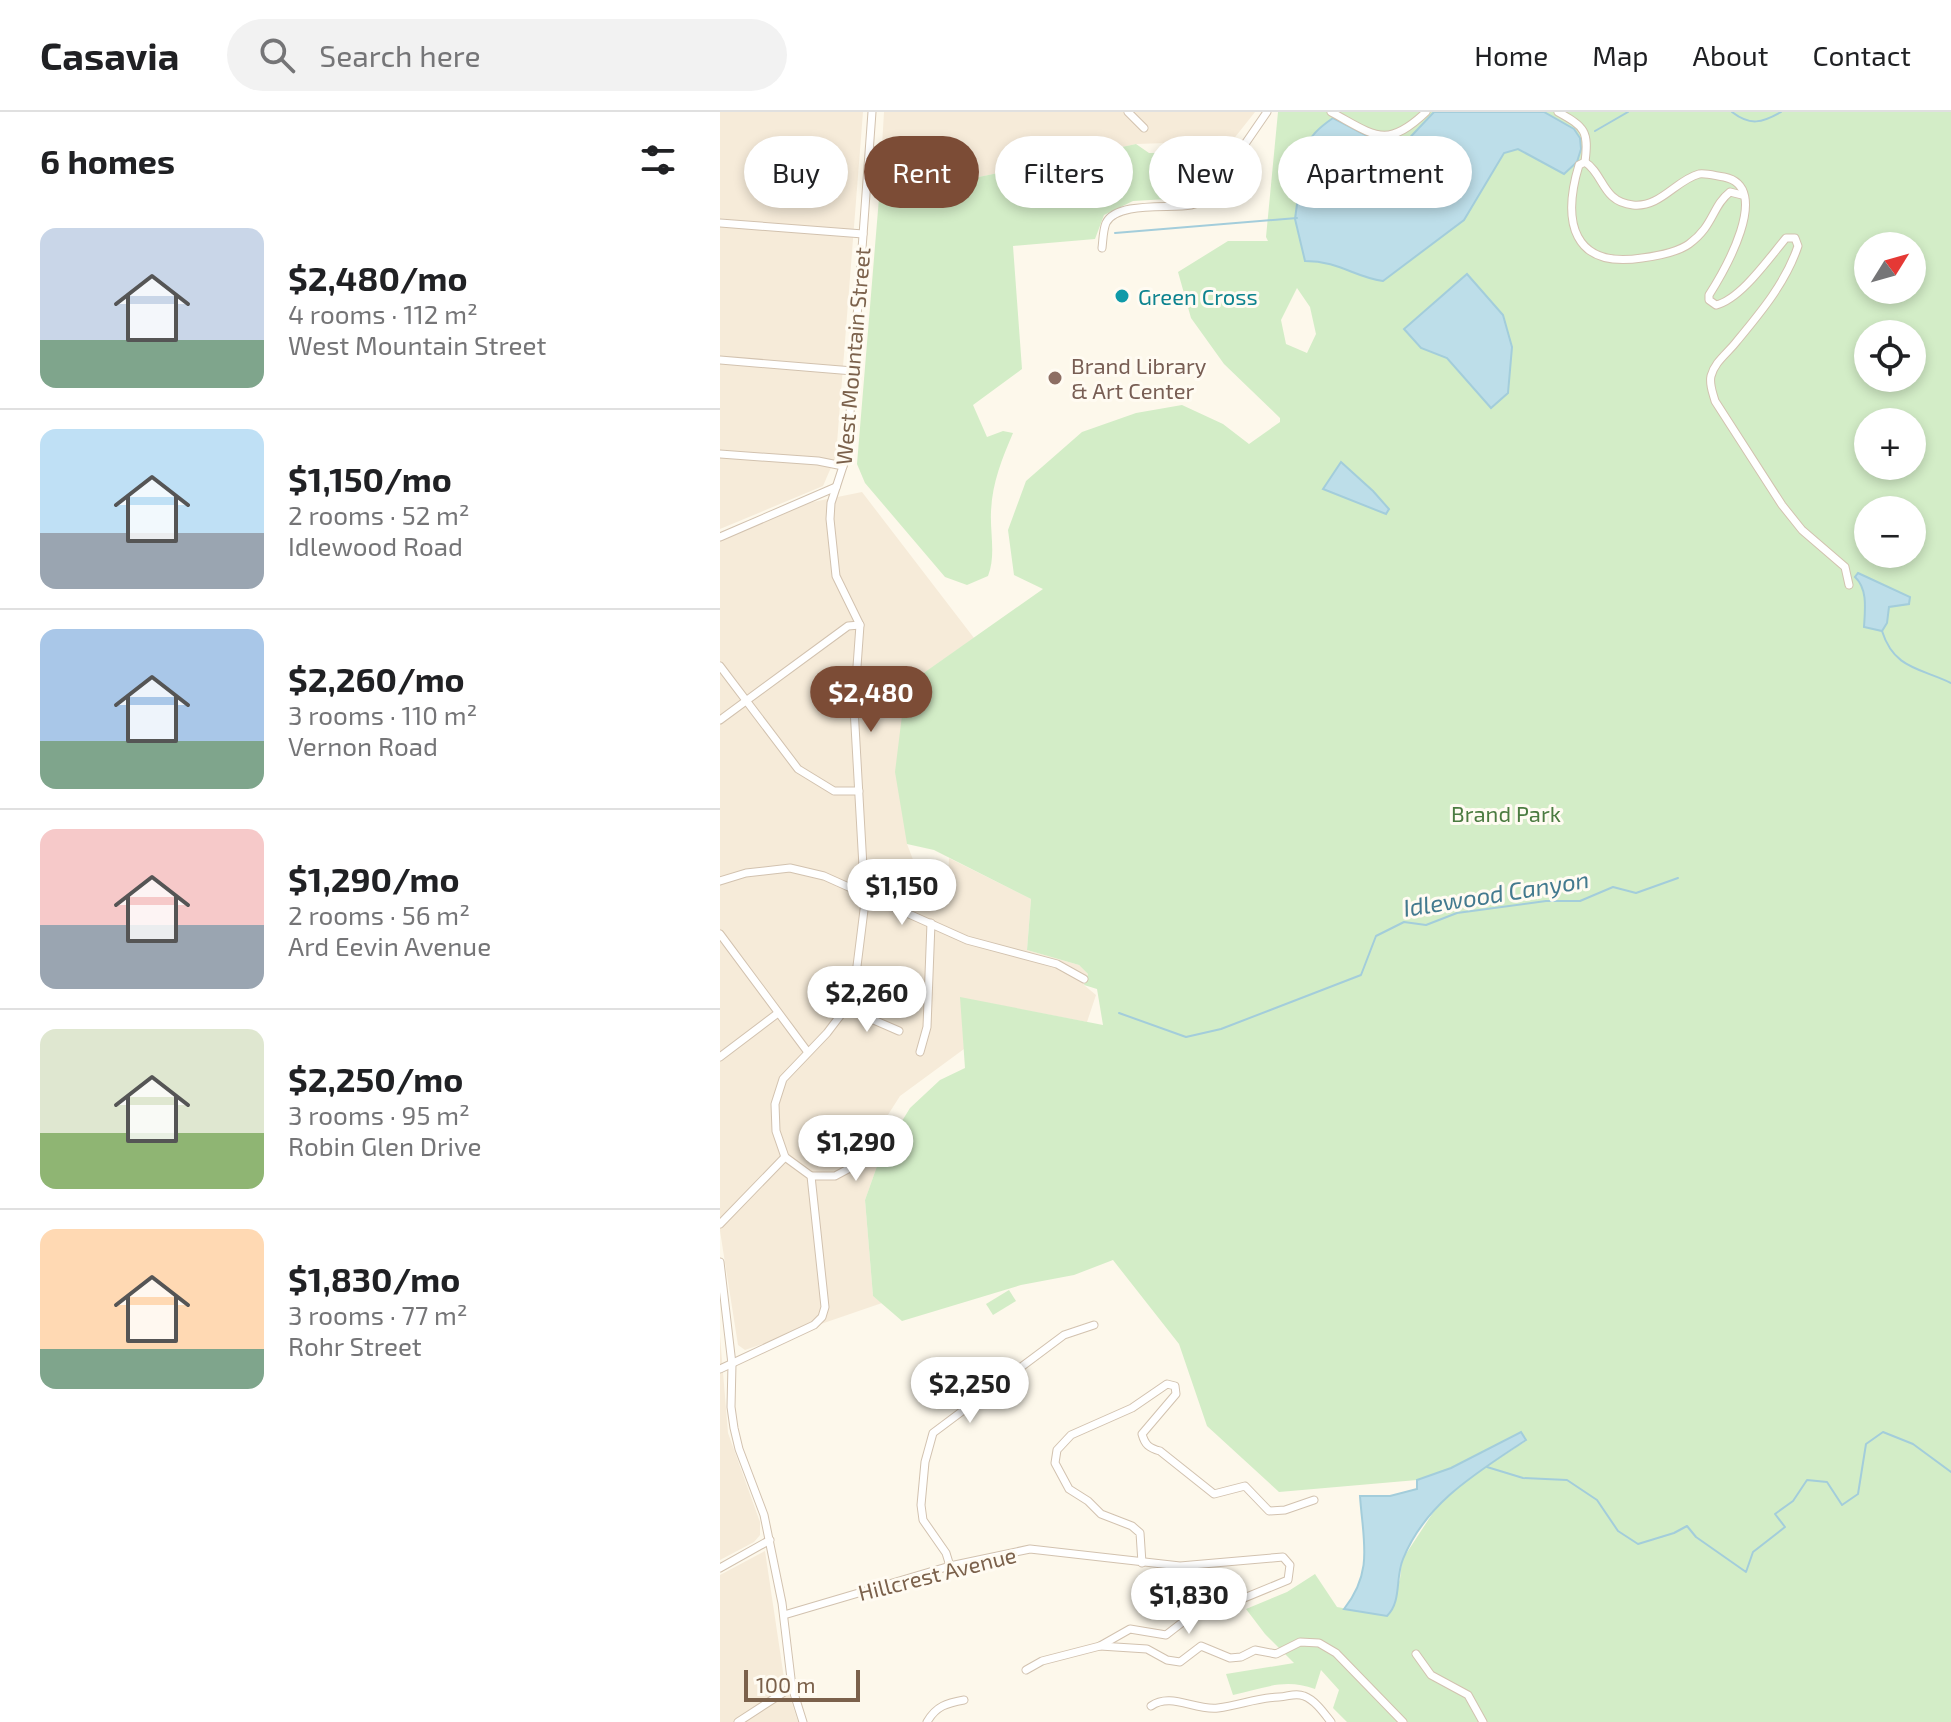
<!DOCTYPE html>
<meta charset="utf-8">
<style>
:root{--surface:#fff;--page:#f2f2f2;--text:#202124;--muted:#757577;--line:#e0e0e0;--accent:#7c4c36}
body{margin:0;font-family:"Exo 2",sans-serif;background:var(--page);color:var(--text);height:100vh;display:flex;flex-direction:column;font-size:30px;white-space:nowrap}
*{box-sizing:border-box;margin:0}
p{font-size:26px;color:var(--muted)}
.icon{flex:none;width:44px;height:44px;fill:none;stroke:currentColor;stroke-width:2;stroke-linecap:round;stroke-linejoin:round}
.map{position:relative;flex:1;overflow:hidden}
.drawer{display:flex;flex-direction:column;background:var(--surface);width:720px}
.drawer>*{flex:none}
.banner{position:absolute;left:24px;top:24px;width:760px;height:72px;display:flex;gap:16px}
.needle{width:52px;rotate:53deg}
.buttons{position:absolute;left:1134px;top:120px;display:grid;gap:16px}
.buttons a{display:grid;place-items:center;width:72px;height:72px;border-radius:50%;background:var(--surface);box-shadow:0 4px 12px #0003;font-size:40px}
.scale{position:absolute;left:24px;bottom:20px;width:116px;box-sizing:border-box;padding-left:8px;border:4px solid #7b614b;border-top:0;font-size:22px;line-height:28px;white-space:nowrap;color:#7b614b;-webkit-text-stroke:6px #fffbf2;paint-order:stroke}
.price{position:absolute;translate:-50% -68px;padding:0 18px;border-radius:28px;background:#fff;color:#222;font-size:26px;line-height:52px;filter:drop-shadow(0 2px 4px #0008)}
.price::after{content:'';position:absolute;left:50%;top:48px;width:24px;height:18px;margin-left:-12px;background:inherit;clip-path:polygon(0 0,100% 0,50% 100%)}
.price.active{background:var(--accent);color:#fff}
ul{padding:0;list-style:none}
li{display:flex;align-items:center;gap:24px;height:200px;padding:0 40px}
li+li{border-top:2px solid var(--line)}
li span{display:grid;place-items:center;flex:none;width:224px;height:160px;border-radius:16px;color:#555}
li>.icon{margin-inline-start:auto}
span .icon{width:96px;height:96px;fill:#fffc;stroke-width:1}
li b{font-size:34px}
h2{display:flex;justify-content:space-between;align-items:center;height:96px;padding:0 40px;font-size:34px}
.tag{padding:0 28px;border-radius:36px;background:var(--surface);box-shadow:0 4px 12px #0003;font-size:28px;line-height:72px}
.tag.active{background:var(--accent);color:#fff}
header{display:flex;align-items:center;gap:48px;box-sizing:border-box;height:112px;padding:0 40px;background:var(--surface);border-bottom:2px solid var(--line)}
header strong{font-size:38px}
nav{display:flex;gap:44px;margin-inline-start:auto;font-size:28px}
.search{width:560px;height:72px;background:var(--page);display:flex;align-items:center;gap:20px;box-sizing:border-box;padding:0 28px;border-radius:44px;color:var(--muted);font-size:30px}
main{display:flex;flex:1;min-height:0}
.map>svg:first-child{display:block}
</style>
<header>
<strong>Casavia</strong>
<div class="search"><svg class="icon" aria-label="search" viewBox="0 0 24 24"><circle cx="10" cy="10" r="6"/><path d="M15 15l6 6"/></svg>Search here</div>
<nav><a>Home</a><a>Map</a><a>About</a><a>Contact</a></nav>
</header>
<main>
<section class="drawer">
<h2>6 homes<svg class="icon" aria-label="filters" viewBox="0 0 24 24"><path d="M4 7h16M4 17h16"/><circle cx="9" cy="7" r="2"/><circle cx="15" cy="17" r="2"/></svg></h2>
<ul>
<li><span style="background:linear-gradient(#c9d6e8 70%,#7fa58c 0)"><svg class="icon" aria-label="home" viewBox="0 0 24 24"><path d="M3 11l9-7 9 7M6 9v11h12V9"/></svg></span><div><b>$2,480/mo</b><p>4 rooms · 112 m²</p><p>West Mountain Street</p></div></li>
<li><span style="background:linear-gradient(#bfe0f5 65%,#9aa5b1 0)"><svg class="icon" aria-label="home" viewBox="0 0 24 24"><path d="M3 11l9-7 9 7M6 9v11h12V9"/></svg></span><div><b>$1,150/mo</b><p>2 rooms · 52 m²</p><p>Idlewood Road</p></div></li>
<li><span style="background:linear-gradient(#a9c7e8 70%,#7fa58c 0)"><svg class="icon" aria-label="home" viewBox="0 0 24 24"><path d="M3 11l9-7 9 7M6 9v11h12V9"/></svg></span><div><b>$2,260/mo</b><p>3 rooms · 110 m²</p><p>Vernon Road</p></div></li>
<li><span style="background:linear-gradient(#f6c9c9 60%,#9aa5b1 0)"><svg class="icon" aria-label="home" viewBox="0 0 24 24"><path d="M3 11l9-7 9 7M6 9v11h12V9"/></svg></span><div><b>$1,290/mo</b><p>2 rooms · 56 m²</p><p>Ard Eevin Avenue</p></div></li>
<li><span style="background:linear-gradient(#dfe7d0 65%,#8fb573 0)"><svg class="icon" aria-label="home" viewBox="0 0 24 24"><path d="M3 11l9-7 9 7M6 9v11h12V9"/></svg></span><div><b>$2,250/mo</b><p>3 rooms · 95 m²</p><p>Robin Glen Drive</p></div></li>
<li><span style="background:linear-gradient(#ffd9b3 75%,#7fa58c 0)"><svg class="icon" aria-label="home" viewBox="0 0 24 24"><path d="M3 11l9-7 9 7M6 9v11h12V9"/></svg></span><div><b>$1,830/mo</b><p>3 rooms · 77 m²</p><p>Rohr Street</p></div></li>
</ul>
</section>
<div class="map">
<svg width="1231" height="1610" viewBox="0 0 1231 1610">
<rect width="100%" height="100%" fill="#fdf8eb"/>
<g fill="#f6ebd9">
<path d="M0,0H143L116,344L103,374L0,417Z"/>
<path d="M164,0H535L512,29L416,32L159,86Z"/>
<path d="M142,380L254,526L188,572L185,579L187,732L197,758L228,768L229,746L311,787L307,838L359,853L368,862L364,873L376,883L367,910L241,886L244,937L180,984L157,1020L161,1043L145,1088L153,1184L162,1191L25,1238L18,1233L0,1119V429L88,391Z"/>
<path d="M0,1224L8,1321L40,1410V1423L34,1430L0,1448Z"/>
<path d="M45,1439L64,1566L78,1610H0V1463Z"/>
</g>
<g fill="#d3edc7" fill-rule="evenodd">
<path d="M558,0H1231V1610H627L613,1596L619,1578L601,1558L595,1577C565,1566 544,1576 513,1583L506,1562L574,1551L545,1522L526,1497L567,1480L595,1462L617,1495L667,1504L680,1467L682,1448L720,1390L744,1369L806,1329L697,1368L559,1380L487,1314L459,1232L393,1148L354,1163L301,1173L182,1209L153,1184L145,1088L161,1043L190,996L220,968L245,956L240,885L383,913L377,877L364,873L368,862L359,853L307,838L311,787L214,738L187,732L175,660L185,579L192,575L188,572L323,477L294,463L288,418L306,369L362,320L416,301L462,293L503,312L529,332L560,310V306L504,252L471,206L458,160L508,129H548L546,125ZM1148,134H1192V178H1148ZM577,176L590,195L596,222L587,241L566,232L561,208ZM1148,222H1192V266H1148ZM1148,310H1192V354H1148ZM1148,398H1192V442H1148Z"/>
<path d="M416,32L429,41L505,40L485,73L466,86L413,89L384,103L375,127L293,134L302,257L253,293L267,325L283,319L293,321C282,347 272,371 271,400C270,421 276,444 268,464L247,473L225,465L145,371L137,352L159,86Z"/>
<path d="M289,1178L296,1189L273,1203L266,1192Z"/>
</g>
<g fill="#bddee9" stroke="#a3cddb" stroke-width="2">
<path d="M714,0H824L854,17L860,26L861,37L857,50L844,62L798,37L784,41L744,108L663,169C634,165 619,149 585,149L575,107L584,40C589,24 600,15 613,6L672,37L680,36Z"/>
<path d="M747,162L783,203L792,235L788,281L771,296L727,246L701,236L684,217Z"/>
<path d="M621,350L653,379L669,397L666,402L603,377Z"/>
<path d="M1138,461L1190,485L1189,492L1169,495L1167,511L1162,519L1144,515C1145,498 1148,477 1135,465Z"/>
<path d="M801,1320L806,1328C758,1360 706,1390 683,1447C675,1466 682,1489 667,1504L624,1497C654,1459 643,1429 640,1384H670L697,1377V1368L731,1356Z"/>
</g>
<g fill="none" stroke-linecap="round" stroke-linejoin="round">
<g stroke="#a3cddb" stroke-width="2">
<path d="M1012,0C1030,14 1042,11 1061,0"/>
<path d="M875,19L908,0"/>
<path d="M395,121L577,106"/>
<path d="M1162,519C1174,557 1200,556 1231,571"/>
<path d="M399,901L466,925L501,917L641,863L656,824L684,810L706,813L737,801L826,789H860L893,775L916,781L958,766"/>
<path d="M767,1355L803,1366L847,1368L877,1388L898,1419L918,1432L954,1421L967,1414L976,1425L1026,1460L1033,1440L1065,1415L1055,1402L1073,1389L1087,1368L1107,1370L1122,1393L1138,1382L1146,1332L1163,1320L1193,1332L1231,1360"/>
</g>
<g stroke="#d2c2af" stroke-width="9">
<g id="minor">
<path d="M408,0L424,16"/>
<path d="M611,0C654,23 666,38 706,0"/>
<path d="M838,0C865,15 869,19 865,50L859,53C842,109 852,157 922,146C937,144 958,140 969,132C994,114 992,94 1010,80L1022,83"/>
<path d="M865,50C884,62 882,90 913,93C940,96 956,68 979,62C987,61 996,64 1004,65C1054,75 1003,161 989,183V188L996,193C1021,187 1049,146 1066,126H1075L1078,134C1066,170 1041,200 1017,229C1008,241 995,249 991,264C989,273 993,281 995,289L1062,393L1082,418L1125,455L1129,473"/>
<path d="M0,111L143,122"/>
<path d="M382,136C383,128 383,118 386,111C397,89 450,97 471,93C480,91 485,86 492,80L547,0"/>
<path d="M0,248L133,259"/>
<path d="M0,342L98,349L123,354"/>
<path d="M0,425L116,375"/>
<path d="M0,554L78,657L114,679H139"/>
<path d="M0,608L128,514L140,513"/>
<path d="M0,769L26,761L70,756L104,764L247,828L337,852L364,867"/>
<path d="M0,822L87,939"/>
<path d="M126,896L179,919"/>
<path d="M200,940L207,915L211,811"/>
<path d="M0,945L58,901"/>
<path d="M91,1064H115L130,1056L138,1025"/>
<path d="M0,1112L65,1045"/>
<path d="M0,1150L12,1252L11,1295L14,1316L19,1337L44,1403L62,1491L72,1575L83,1610"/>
<path d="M0,1257L94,1213L102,1205L105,1195L91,1064L65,1045L56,1019L55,992L63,967L107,921L126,896L136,862L145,790L134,596L140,513L116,464L110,407L111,391L127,342L152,0"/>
<path d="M422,1451L420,1421L412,1414L381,1402L368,1389L349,1377L335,1351L337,1338L351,1323L412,1296L447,1272L455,1274L456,1282L422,1322C425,1333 429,1336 440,1339L494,1382L525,1374L549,1399L565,1398L594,1388"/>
<path d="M230,1454L226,1441L203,1408L201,1393L205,1350L213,1321L344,1223L374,1213"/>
<path d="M0,1456L50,1428"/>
<path d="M64,1503L230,1454L310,1437L460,1454L563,1445L570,1453L568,1468L500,1496L480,1500L468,1506L446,1523L410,1517L380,1534L322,1549L306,1558"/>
<path d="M380,1534L427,1537L447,1548L460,1550L481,1534L510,1546L521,1545L535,1538L556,1542L580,1530L599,1531L616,1541L683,1610"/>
<path d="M696,1542L711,1563L748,1583L763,1610"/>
<path d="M431,1594C451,1580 475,1599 498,1596C520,1593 537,1586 559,1585C568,1585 575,1580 584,1584C595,1588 604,1601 611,1610"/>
<path d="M18,1610L72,1575"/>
<path d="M207,1610C216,1594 227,1591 244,1588"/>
</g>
</g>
<use href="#minor" stroke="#fff" stroke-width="7"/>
</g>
<circle fill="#0f9aa8" stroke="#fffbf2" stroke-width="3" cx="402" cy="184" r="8"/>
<circle fill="#8d6e63" stroke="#fffbf2" stroke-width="3" cx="335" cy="266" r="8"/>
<g text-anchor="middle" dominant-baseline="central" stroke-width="6" stroke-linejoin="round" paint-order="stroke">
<g font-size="22" fill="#0d838f" stroke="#fffbf2" text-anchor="start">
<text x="418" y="184">Green Cross</text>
</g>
<g font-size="22" fill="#7b614b" stroke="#fffbf2">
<text transform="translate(132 244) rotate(-85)">West Mountain Street</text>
<text transform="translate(217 1461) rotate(-14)">Hillcrest Avenue</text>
</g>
<g font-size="22" fill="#785e54" stroke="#fffbf2" text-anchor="start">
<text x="351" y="253">Brand Library<tspan x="351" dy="25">&amp; Art Center</tspan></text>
</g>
<g font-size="22" fill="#4b7b40" stroke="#fffbf2">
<text x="786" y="701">Brand Park</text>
</g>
<g font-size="24" font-style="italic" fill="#437a8f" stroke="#fffbf2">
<text transform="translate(776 781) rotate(-9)">Idlewood Canyon</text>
</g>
</g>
</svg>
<div class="buttons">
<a><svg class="needle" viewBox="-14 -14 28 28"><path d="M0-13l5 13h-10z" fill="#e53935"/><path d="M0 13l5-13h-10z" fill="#757577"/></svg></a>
<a><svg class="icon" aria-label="locate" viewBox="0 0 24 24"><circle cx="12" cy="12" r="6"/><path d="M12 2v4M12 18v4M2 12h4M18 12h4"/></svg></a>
<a>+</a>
<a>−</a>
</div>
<div class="scale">100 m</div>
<b class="price active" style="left:151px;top:622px">$2,480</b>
<b class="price" style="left:182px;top:815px">$1,150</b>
<b class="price" style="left:147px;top:922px">$2,260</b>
<b class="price" style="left:136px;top:1071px">$1,290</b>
<b class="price" style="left:250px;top:1313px">$2,250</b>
<b class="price" style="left:469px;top:1524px">$1,830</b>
<div class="banner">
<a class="tag">Buy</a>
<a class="tag active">Rent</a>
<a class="tag">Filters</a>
<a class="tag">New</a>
<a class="tag">Apartment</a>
</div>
</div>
</main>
